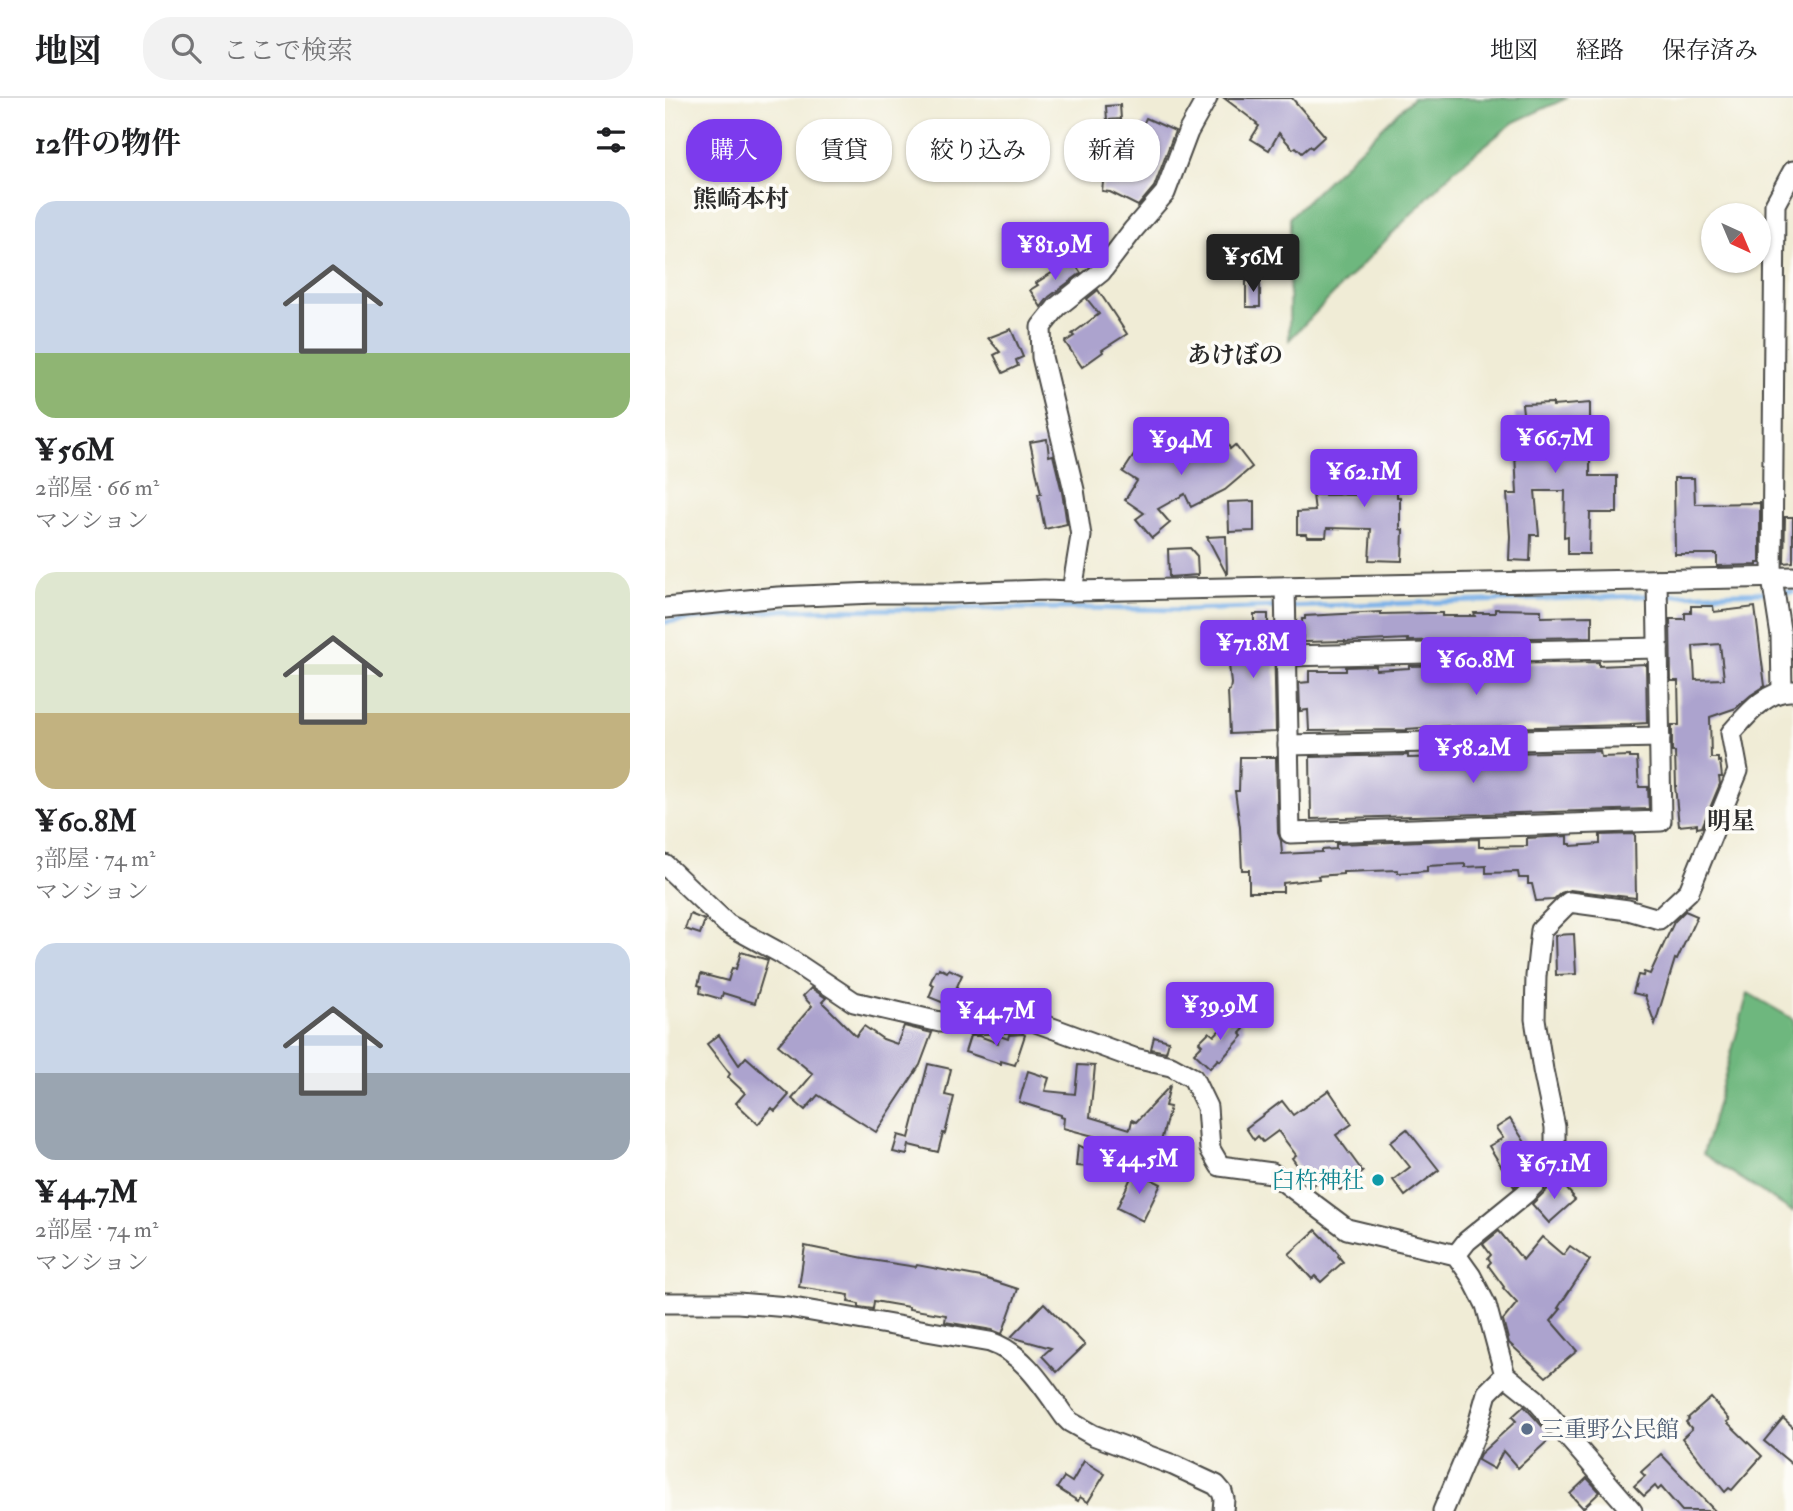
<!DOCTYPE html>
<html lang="ja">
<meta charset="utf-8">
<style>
:root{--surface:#fff;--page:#f2f2f2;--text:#202124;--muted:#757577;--line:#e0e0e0;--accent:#7c3aed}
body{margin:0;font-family:"IM FELL Double Pica","Noto Serif JP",serif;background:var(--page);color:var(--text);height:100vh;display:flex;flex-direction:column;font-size:26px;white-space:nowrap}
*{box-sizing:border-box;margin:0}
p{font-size:23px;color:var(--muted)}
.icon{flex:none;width:38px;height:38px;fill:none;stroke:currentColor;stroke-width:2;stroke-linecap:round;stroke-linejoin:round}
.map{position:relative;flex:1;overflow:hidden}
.drawer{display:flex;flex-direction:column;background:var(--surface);width:665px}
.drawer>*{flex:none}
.banner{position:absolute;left:21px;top:21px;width:665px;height:63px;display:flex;gap:14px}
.needle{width:46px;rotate:136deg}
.fabs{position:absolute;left:1036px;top:105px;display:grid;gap:14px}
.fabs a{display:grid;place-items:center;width:70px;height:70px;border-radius:50%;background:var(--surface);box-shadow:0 2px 5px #0004;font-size:35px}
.price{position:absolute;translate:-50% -60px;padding:0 16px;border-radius:7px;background:var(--accent);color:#fff;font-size:23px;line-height:46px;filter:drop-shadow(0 2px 4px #0008)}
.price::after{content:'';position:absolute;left:50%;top:42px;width:21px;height:16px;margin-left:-10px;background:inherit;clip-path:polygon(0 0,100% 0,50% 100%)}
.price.active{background:#222;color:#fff}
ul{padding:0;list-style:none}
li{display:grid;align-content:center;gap:14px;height:371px;padding:0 35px}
li span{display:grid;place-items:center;height:217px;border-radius:21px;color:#555}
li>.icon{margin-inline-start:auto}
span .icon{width:126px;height:126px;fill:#fffc;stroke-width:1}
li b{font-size:30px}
h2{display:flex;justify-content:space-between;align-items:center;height:84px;padding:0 35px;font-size:30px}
.pill{padding:0 24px;border-radius:28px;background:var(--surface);box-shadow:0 2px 5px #0004;font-size:24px;line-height:63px}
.pill.active{background:var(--accent);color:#fff}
header{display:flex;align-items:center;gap:42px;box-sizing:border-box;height:98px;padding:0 35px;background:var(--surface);border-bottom:2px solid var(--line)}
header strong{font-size:33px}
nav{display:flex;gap:38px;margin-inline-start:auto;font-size:24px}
.search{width:490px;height:63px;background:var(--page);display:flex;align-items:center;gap:18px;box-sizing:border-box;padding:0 24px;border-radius:28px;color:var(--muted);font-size:26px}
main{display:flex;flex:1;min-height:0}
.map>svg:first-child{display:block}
</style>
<header>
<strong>地図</strong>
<div class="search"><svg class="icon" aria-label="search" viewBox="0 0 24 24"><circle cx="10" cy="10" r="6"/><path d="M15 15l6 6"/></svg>ここで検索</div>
<nav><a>地図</a><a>経路</a><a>保存済み</a></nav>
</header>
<main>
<section class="drawer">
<h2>12件の物件<svg class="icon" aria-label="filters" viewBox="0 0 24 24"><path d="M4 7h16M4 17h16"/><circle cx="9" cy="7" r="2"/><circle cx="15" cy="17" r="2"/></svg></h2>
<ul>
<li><span style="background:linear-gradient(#c9d6e8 70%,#8fb573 0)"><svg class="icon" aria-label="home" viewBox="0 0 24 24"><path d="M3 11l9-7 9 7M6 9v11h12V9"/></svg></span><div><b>¥56M</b><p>2部屋 · 66 m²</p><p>マンション</p></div></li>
<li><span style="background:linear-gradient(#dfe7d0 65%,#c2b280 0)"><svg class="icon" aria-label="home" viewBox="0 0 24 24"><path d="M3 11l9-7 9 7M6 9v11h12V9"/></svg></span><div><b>¥60.8M</b><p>3部屋 · 74 m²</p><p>マンション</p></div></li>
<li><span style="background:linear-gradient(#c9d6e8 60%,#9aa5b1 0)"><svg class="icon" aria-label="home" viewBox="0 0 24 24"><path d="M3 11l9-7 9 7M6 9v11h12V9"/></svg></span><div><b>¥44.7M</b><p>2部屋 · 74 m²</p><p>マンション</p></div></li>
</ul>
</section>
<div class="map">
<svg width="1128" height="1413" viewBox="0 0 1128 1413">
<rect width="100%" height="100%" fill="#fdfcf7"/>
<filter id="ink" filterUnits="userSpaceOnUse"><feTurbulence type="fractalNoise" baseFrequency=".0143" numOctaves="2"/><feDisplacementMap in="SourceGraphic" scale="14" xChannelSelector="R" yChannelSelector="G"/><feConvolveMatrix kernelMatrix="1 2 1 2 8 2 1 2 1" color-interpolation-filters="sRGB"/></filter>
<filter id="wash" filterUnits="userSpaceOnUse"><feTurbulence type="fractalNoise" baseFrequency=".00686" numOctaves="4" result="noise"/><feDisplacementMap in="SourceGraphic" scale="28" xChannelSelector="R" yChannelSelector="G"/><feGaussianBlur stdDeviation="1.57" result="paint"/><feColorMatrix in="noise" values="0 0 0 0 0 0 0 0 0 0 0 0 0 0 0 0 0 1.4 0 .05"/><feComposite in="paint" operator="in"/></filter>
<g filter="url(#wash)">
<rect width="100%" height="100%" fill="#f0ecd6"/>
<g fill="#6eb77e" stroke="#4c7154" stroke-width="2">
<path d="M748,0H902L849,24L788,73L624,242L625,119Z"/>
<path d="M1083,895L1128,921V1114L1038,1056Z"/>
</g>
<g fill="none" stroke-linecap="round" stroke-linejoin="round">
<g stroke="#79b0e8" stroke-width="5">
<path d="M1114,494H1128"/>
<path d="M0,524L118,512L417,510L521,512L1104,494"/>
</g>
</g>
<g id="blocks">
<g fill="#aca3ce" fill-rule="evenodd">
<path d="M559,0H627L660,38L647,50L645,48L637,55L631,49L628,51L614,35L604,52L586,41L594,28L591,26L592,25Z"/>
<path d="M455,7L456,21L442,22L441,8Z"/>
<path d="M481,20L510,33L489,89L473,108L445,94L437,93L439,76L459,79L474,51L468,48Z"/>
<path d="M407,162L416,175L384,199L376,209L365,192L373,187L371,185Z"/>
<rect x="581" y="183" width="14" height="26"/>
<path d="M433,192L462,236L437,252L438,254L417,269L400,244L409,238L407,236L434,216L422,201Z"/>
<path d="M346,231L358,259L351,262L353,268L338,275L329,257L335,254L323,240Z"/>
<path d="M888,305V308L925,305V378H952V415H925L924,456H903V438L899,439L900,393H870L874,437H866L865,463L844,462L845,438L842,396H852L850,355H842V334L850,333V315H858L857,306Z"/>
<path d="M552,338L554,341L560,338L565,351L570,347L587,369L560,392L526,409L520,396L493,411L505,425L487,440L471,421L479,415L460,402L472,383L458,374L479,342L502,357L518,347L521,352Z"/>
<path d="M382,341L384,358L388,357L397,394L402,426L380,431L373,396H376L365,344Z"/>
<path d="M700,354H732V399H735V431L738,432L737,463L704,462L706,431L662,430L661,439H642L641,436H632V414L650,413L648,397H695V364H700Z"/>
<path d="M1009,380H1029L1030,406L1095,405V465H1092V467L1052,468V456H1010Z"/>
<path d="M589,403V433L564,434L563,404Z"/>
<path d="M1120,419H1128V464L1119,465Z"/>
<path d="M561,438L562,477L542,439Z"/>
<path d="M525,450L532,458L533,477L504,479L503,451Z"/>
<path d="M1026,508H1048L1049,514L1090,509L1100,588L1086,597L1071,610L1045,619L1046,660H1053V664L1055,663L1057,679H1054L1055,686L1037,729L1032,730V726L1014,728L1010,688H1011L1010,654H1007V627H1014L1013,583H1006L1005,521H1020V515H1026ZM1055,546L1059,581L1030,582L1028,548Z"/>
<path d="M830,511L876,512V519L927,518V539L792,541V542L743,543V541L680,544V543L638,544L637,521H640V518L716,514V516L765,515H777V518H810L809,515H830Z"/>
<path d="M589,516H603V535H609L611,634L565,636L563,593L565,592L566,586L562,547H570L569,537H574L576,532H589Z"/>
<path d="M934,564V568L981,566L982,625L966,626V627L783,631V628L742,631V632L644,633L643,612L635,613L634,585L644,584V573H681V569L711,568V572L744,570V568L793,567L794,569L832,566Z"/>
<path d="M935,653L936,659L965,658V660H972L974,689H983L984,711L646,721L645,659L743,657V660L784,659V656Z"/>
<path d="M575,659H611L613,735L616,743L617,756L657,754V752L671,751V746L814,741V749L862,748V740L902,738V746H906V748L935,746V737L970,736L971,800L905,792L896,795L888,802L871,803L867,786H863V780H854L853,774L821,775V768L800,769V766L762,768V773L733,775V772L678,774V776L653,778L654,781L618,785V794H584V772H577L575,729L570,693H574Z"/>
<path d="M1020,813L1032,818L1012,862L1010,861L990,926L980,898L968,895L973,877L978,878L979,874L985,876L1009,824Z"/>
<path d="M25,816L40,822L35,836L20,831Z"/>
<path d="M909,836L911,876L891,877L890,837Z"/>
<path d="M76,854L103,862L90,905L58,895L56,901L35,895L36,888L33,887L36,876L63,883L67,870L71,871Z"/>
<path d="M274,870L282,874L284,871L297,877L284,907L264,899L269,887L265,885L271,872L273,873Z"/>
<path d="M146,890L161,900L157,904L191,938L199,928L218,941L232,946L239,928L267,935L255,967L211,1034L153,997L140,1012L127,1001L148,976L113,947L147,908L138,898Z"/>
<path d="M569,917L576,924L579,931L575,935L578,938L555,963L553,961L545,970L529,955L537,947L534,944L544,934L549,938Z"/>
<path d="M358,936L360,937L350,967L336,963V966L300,954L305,938H314L333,945L335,938L343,941L344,937Z"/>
<path d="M54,937L74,967L81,959L124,997L110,1013L107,1010L93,1026L71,1005L80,995L63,979L65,976L42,946Z"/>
<path d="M489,939L504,943L501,954L486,951Z"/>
<path d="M263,966L286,971L280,997L289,999L280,1036L278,1035L273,1054L244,1047L242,1057L228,1054L233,1037L244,1040Z"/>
<path d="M413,967L430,968L425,1019L465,1031L467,1022L471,1024L505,988L500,1008L505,1009L493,1055L398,1030L399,1020L396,1019V1017L354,1004L363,973L384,980L380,993L410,996Z"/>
<path d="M664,992L687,1026L671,1037L698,1074L675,1092L662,1077L647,1088L627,1060L631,1057L613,1033L598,1044L593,1038L589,1042L581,1030L617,1003L628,1017Z"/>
<path d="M845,1021L873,1065L849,1089L824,1048L838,1040L831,1030Z"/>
<path d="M742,1031L774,1072L740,1098L728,1082L745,1069L725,1044Z"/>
<path d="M413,1047L432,1056L431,1069L411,1068Z"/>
<path d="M469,1073L496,1086L478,1123L452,1110Z"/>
<path d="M893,1081L908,1098L907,1099L910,1102L884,1125L867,1106Z"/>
<path d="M651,1132L674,1156L673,1158L678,1164L656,1184L650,1178L647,1181L624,1156Z"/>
<path d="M834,1133L858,1162L877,1139L898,1157L905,1148L925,1162L893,1210L896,1211L886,1223L912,1253L881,1279L844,1245L838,1222L852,1205L838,1190L839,1189L823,1167L826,1164L823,1160L826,1157L818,1146Z"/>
<path d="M140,1148L199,1160V1161L251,1169L252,1167L316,1179L353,1191L337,1236L327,1232L280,1224L281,1217L244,1211V1209L209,1203L208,1211L194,1209V1206L183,1204L184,1197L134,1189Z"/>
<path d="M379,1205L420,1247L392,1274L377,1258L386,1250L346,1239Z"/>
<path d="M1046,1300L1065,1322L1062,1324L1097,1358L1067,1392L1064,1390L1060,1394L1017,1340L1027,1331L1021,1324L1024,1321L1023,1320Z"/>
<path d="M859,1308L887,1339L853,1370L838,1353L829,1371L813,1362L815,1356L851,1323L847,1319Z"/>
<path d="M1118,1320L1128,1329V1367L1099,1343Z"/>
<path d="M996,1356L1050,1413H1017L996,1389L993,1392L990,1388L979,1398L969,1388L980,1378L976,1374Z"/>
<path d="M419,1363L440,1376L423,1404L415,1399L413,1403L392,1390L399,1379L407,1384Z"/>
<path d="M922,1380L935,1394L918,1410L905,1396Z"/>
</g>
</g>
</g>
<g filter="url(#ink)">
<use href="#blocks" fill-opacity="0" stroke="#494845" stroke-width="2"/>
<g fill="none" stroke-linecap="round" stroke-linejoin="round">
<g stroke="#494845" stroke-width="23">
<g id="minor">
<path d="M620,489L625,735L996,723L992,482"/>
<path d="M407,493L416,438L409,392L377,259L376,229L392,209L436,174L468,132L500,95L523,34L542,0"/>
<path d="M0,510L113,499L210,495H288L379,492L407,493L1128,479"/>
<path d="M621,558L993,550"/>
<path d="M1117,592L1116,538L1107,480L1110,106L1128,73"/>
<path d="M623,647L995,639"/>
<path d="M0,767L62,826L117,856L189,904L275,924L310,926L368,923L469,960L506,968L528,980L542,1009L545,1051L555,1068L607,1075L682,1131L791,1157L806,1178L821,1207L840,1277L870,1301L967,1413"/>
<path d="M791,1157L802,1143L861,1095L890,1065V1029L878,972L870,921L871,878L876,832L904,804L963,812L994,821L1024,793L1073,673L1066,635C1082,617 1102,591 1128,593"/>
<path d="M0,1205H73L123,1209L325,1244C359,1255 380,1291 400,1319L405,1324L428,1337L508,1367L551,1387L557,1394L559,1401L558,1413"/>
<path d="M778,1413L810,1337L822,1295L840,1277"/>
</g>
</g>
<use href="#minor" stroke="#fff" stroke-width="19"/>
</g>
</g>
<circle fill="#0f9aa8" stroke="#fdfcf7" stroke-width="2.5" cx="713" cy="1082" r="7"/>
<circle fill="#5c6f8a" stroke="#fdfcf7" stroke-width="2.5" cx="862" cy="1331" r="7"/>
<g text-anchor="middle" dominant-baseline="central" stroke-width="7" stroke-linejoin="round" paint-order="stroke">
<g font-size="23" fill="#0d838f" stroke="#fdfcf7" text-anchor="end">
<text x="699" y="1082">臼杵神社</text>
</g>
<g font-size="23" fill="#4e5e75" stroke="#fdfcf7" text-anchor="start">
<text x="876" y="1331">三重野公民館</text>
</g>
<g font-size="24" font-weight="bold" fill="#2b2b2b" stroke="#fdfcf7">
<text x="76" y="101">熊崎本村</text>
<text x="570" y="257">あけぼの</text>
<text x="1066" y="723">明星</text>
</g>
</g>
</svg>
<div class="fabs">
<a><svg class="needle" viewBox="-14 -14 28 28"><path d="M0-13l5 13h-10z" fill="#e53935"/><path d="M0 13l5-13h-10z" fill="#757577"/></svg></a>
</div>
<b class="price" style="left:390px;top:184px">¥81.9M</b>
<b class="price active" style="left:588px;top:196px">¥56M</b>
<b class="price" style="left:890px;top:377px">¥66.7M</b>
<b class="price" style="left:516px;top:379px">¥94M</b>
<b class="price" style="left:699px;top:411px">¥62.1M</b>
<b class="price" style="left:588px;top:582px">¥71.8M</b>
<b class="price" style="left:811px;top:599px">¥60.8M</b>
<b class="price" style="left:808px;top:687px">¥58.2M</b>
<b class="price" style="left:555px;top:944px">¥39.9M</b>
<b class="price" style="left:331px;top:950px">¥44.7M</b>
<b class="price" style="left:474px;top:1098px">¥44.5M</b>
<b class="price" style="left:889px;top:1103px">¥67.1M</b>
<div class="banner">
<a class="pill active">購入</a>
<a class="pill">賃貸</a>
<a class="pill">絞り込み</a>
<a class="pill">新着</a>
</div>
</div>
</main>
